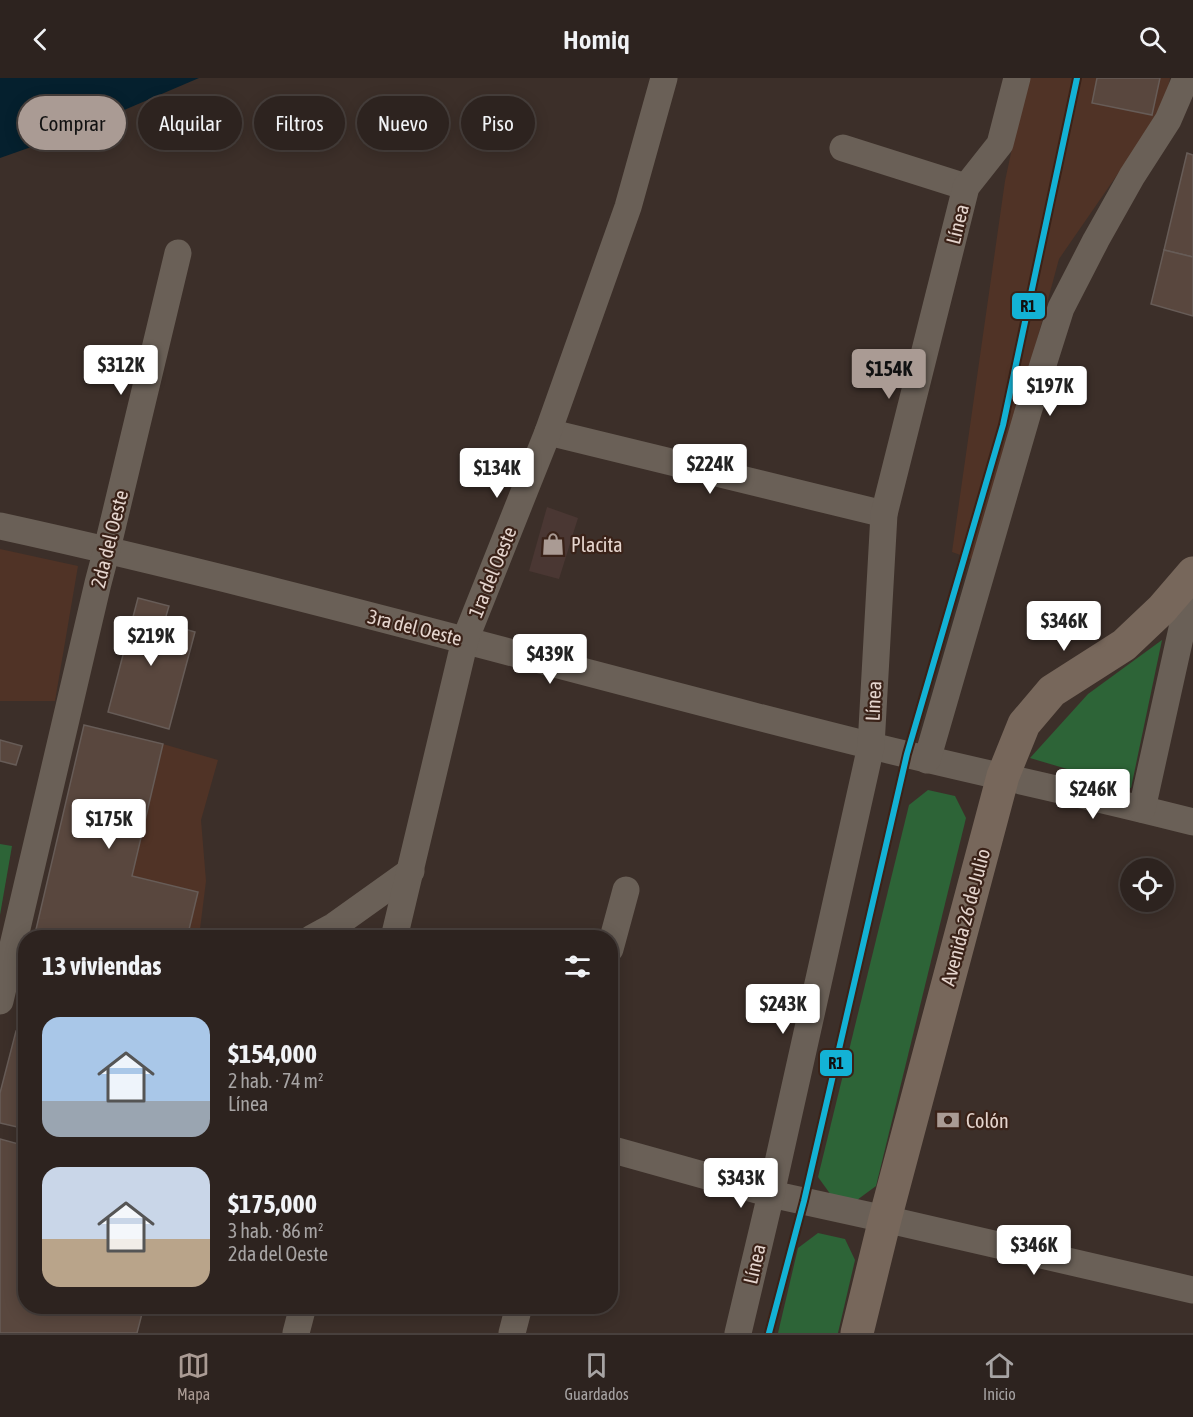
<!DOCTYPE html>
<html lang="es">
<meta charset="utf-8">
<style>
:root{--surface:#2d231f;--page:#352b28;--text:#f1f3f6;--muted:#a7a4a4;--line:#48403d;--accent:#aa9b94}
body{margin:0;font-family:"Asap Condensed",sans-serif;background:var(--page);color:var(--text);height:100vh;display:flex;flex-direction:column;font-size:22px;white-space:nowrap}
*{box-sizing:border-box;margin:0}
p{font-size:20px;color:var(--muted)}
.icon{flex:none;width:33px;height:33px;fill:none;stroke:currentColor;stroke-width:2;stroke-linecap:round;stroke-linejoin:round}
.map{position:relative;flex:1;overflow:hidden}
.side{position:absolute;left:18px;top:852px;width:600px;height:384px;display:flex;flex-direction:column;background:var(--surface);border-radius:24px;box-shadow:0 3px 15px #0003,0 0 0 2px var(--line)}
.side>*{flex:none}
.top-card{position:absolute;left:18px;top:18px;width:600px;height:54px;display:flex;gap:12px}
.controls{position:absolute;left:1120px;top:780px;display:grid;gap:12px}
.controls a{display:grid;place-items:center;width:54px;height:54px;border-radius:50%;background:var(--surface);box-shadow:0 3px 15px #0003,0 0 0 2px var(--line);font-size:30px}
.price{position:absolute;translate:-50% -51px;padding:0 14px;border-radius:6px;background:#fff;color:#222;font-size:20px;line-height:39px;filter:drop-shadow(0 2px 3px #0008)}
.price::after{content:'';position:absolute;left:50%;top:36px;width:18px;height:14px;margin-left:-9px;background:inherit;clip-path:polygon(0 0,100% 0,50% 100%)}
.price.active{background:var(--accent);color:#111}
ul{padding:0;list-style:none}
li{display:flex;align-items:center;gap:18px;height:150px;padding:0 24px}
li span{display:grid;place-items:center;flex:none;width:168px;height:120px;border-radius:18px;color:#555}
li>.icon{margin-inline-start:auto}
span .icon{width:72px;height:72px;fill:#fffc;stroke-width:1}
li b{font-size:26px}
h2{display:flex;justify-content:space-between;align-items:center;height:72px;padding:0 24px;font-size:26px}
.pill{padding:0 21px;border-radius:27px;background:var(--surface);box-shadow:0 3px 15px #0003,0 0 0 2px var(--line);font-size:21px;line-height:54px}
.pill.active{background:var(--accent);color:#111}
header{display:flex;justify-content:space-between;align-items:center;height:78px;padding:0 24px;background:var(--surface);font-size:27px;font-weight:600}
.tabs{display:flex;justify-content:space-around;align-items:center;height:84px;border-top:2px solid var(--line);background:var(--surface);font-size:16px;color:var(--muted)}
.tabs a{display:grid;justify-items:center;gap:3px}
.tabs .active{color:var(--accent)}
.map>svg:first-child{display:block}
</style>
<header><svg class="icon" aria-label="back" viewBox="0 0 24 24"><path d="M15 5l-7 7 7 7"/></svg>Homiq<svg class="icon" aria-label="search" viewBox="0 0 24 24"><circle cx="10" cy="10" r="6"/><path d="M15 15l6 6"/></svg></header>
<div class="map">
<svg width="1193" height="1255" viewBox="0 0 1193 1255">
<rect width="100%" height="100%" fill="#3c2f29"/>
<path fill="#4a3733" d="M547,429L578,440L559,501L529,493Z"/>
<g fill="#503326">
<path d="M1027,0H1170L1164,29L1059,181L977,483L952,474L1005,103Z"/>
<path d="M0,471L78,488L55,623H0Z"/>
<path d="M84,647L163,666L218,682L201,742L206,803L199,859L34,860Z"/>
</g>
<g fill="#2d6437">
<path d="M1162,562L1131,710L1030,680L1088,616Z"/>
<path d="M928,712L955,718L966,740L876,1108L857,1122L831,1117L818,1099L909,727Z"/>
<path d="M0,766L12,768L0,837Z"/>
<path d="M818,1155L845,1161L855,1182L838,1255H778L798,1170Z"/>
</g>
<path fill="#05202e" d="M0,0H199L68,56L0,80Z"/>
<g fill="#59473e" stroke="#675c57" stroke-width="1.5">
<path d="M1097,0H1160L1152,37L1092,25Z"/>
<path d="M1187,75L1193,77V179L1164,172Z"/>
<path d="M1164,172L1193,179V238L1151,226Z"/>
<path d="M138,520L169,528L164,545L195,554L169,651L108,634Z"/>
<path d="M84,647L163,666L132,798L198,814L187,860H34Z"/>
<path d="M0,662L22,668L16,687L0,683Z"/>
<path d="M26,895V926L18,925Z"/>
<path d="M16,953L26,955V1051L0,1045V1015Z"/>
<path d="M0,1061L26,1068V1228H144L137,1255H0Z"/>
</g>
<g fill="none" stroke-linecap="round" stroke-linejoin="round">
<g stroke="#6a6057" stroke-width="27">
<path d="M843,70L966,109"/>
<path d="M548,354L884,436"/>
<path d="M0,448C292,512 579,595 868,667C976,694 1085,716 1193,744"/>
<path d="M927,682L1028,334L1061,230L1096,162L1132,98L1168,42L1186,0"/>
<path d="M1142,731L1193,501"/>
<path d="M312,860L334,848L411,793"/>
<path d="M394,860L465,562L548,354L628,129L664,0"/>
<path d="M610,871L626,812"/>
<path d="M0,923L98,505L107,471L178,175"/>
<path d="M610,1071L771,1116L885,1141L1193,1212"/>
<path d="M296,1255L303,1228"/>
<path d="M512,1255L519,1228"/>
<path d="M738,1255L771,1116L871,668L884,436L966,109L1000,66L1017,0"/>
</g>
<path stroke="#77675b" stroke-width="33" d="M857,1255L885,1141L1003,698L1024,646L1052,613L1124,567L1162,531L1193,495"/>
<g stroke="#3a2218" stroke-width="10">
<path id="rail-1" d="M769,1255L804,1123L907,676L1003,347L1077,0"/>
</g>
<use href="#rail-1" stroke="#13b2d5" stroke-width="6"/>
</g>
<defs>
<g id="shop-bare" transform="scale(1.8)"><path d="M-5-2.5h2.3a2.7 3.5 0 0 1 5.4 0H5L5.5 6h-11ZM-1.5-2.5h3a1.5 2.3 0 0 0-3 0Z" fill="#aa9b94" stroke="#3a2218" stroke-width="2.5" paint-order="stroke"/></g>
<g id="bank-bare" transform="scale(1.8)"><path d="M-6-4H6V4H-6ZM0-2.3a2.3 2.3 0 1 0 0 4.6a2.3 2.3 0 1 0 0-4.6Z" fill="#aa9b94" stroke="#3a2218" stroke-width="2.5" paint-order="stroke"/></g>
</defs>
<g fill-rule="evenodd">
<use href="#shop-bare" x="553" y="466"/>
<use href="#bank-bare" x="948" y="1042"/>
</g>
<g text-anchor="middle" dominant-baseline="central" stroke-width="4.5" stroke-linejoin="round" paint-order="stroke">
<g font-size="20" fill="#e5d5ce" stroke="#3a2218">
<text transform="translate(957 146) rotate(-76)">Línea</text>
<text transform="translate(109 461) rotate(-76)">2da del Oeste</text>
<text transform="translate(492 494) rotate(-68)">1ra del Oeste</text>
<text transform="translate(415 549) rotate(14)">3ra del Oeste</text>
<text transform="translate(873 623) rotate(-87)">Línea</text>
<text transform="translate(965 839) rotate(-75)">Avenida 26 de Julio</text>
<text transform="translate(754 1186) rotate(-77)">Línea</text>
</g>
<g font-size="20" fill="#e5d5ce" stroke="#3a2218" text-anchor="start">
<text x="571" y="466">Placita</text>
<text x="966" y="1042">Colón</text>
</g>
</g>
<g stroke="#3a2218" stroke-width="2">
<rect x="1011" y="214" width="35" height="28" rx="6" fill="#13b2d5"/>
<rect x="819" y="971" width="34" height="28" rx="6" fill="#13b2d5"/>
</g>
<g font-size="16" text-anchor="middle" font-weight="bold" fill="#111">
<text x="1028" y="234">R1</text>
<text x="836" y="991">R1</text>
</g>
</svg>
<div class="controls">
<a><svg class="icon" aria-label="locate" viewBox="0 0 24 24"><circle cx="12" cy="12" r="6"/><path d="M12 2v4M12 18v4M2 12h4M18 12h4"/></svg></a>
</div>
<b class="price" style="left:121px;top:318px">$312K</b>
<b class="price active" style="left:889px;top:322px">$154K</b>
<b class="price" style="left:1050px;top:339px">$197K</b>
<b class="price" style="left:710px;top:417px">$224K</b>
<b class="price" style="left:497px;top:421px">$134K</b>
<b class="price" style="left:1064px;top:574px">$346K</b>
<b class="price" style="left:151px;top:589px">$219K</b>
<b class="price" style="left:550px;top:607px">$439K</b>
<b class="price" style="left:1093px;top:742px">$246K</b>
<b class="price" style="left:109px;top:772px">$175K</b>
<b class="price" style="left:783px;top:957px">$243K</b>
<b class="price" style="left:741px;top:1131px">$343K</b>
<b class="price" style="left:1034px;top:1198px">$346K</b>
<div class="top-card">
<a class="pill active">Comprar</a>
<a class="pill">Alquilar</a>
<a class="pill">Filtros</a>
<a class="pill">Nuevo</a>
<a class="pill">Piso</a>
</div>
<section class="side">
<h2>13 viviendas<svg class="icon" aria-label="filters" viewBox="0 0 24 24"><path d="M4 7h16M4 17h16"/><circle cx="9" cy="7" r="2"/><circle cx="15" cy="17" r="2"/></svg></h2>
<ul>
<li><span style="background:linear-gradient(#a9c7e8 70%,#9aa5b1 0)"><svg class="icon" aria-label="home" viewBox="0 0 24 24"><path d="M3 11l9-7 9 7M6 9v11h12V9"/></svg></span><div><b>$154,000</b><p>2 hab. · 74 m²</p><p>Línea</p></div></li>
<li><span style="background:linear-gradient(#c9d6e8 60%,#b9a48a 0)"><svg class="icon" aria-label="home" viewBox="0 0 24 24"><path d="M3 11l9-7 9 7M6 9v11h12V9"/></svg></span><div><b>$175,000</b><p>3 hab. · 86 m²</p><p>2da del Oeste</p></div></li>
</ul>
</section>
</div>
<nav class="tabs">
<a class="active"><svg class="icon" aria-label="map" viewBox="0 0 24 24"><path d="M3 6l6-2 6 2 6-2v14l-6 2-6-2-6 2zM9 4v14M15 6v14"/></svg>Mapa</a>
<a><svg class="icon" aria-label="saved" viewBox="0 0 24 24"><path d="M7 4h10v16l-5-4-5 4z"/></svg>Guardados</a>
<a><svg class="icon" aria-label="home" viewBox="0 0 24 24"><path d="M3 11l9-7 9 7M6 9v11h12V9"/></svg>Inicio</a>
</nav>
